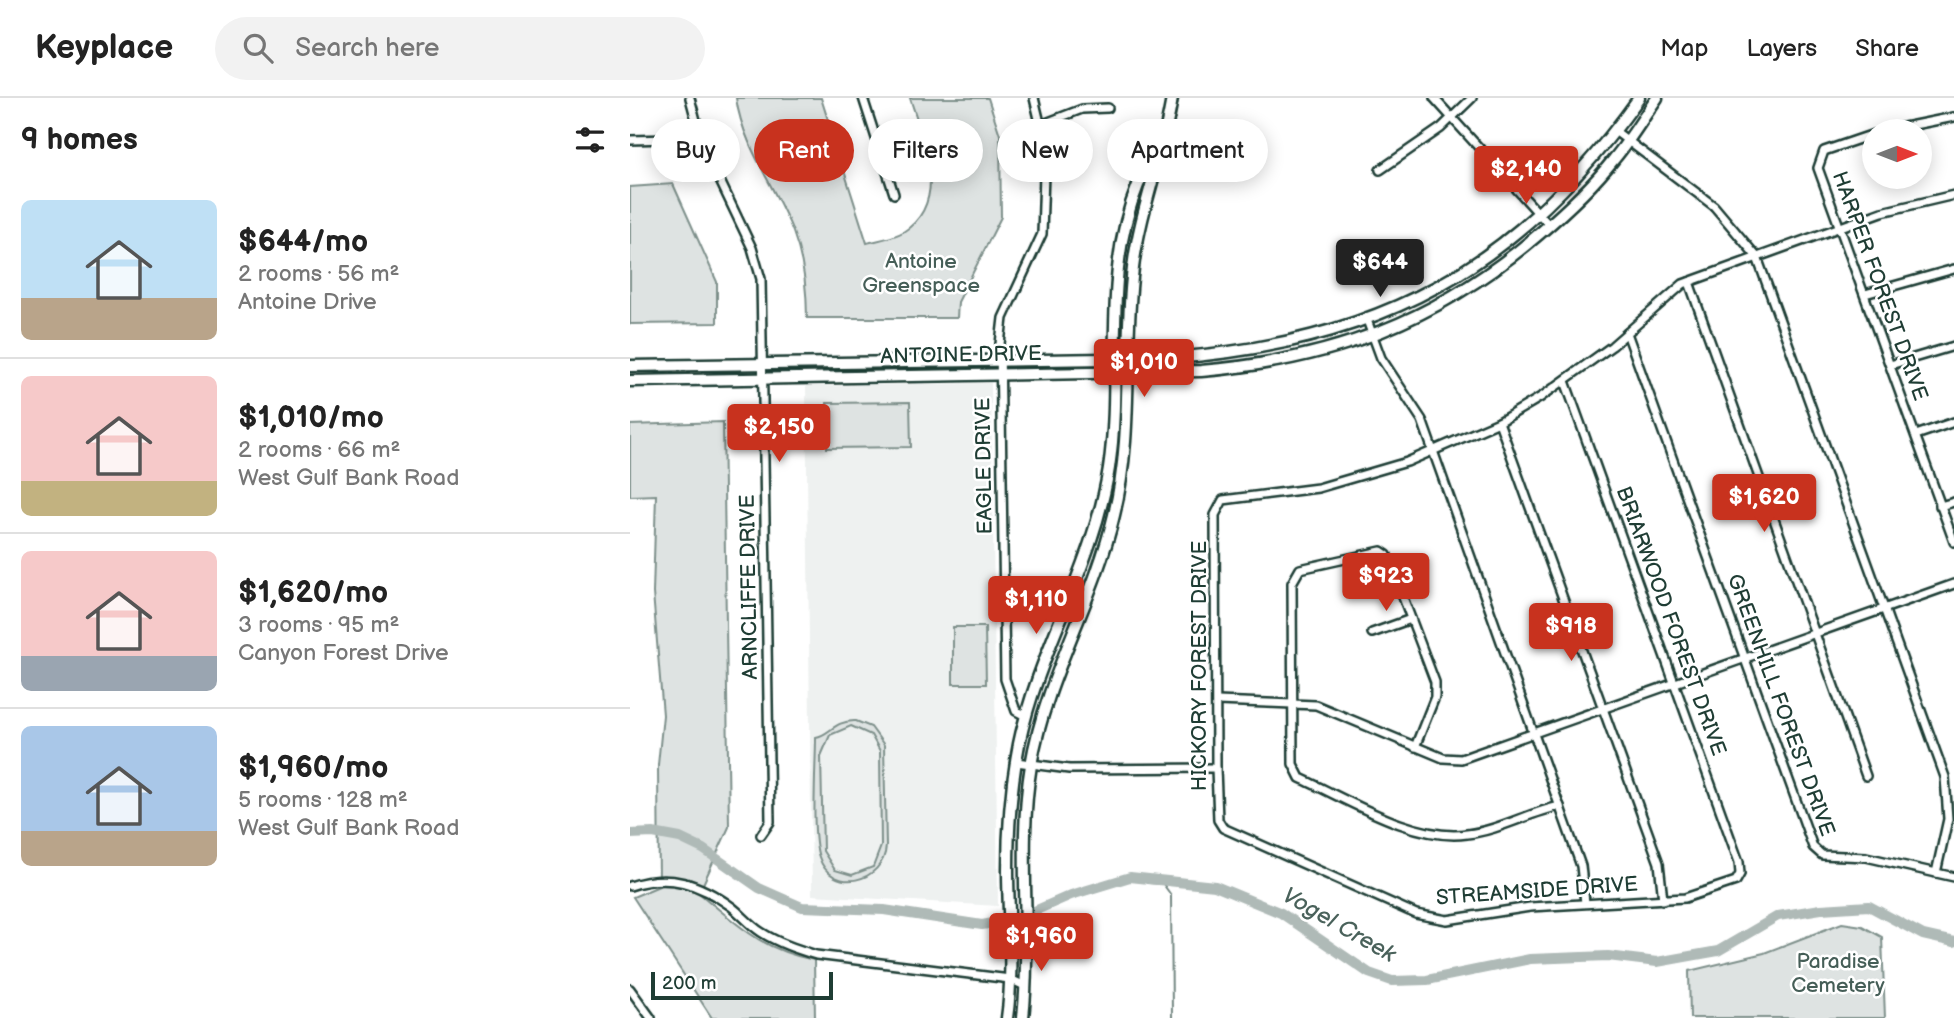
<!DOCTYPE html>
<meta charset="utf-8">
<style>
:root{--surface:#fff;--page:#f2f2f2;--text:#222;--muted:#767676;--line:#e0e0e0;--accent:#c8321e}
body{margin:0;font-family:"Balsamiq Sans",sans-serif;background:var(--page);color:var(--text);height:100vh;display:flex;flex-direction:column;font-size:26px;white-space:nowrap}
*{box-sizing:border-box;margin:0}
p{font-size:23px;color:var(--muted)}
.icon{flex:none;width:38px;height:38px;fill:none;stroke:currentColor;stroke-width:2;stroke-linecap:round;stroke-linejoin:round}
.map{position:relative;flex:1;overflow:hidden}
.side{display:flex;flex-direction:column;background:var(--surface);width:630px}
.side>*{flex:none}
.hud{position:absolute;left:21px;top:21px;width:665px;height:63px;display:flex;gap:14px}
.needle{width:46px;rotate:90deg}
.tools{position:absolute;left:1232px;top:21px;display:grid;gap:14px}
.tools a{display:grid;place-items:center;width:70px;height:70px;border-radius:50%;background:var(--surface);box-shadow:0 4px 18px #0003;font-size:35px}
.scale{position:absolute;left:21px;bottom:18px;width:182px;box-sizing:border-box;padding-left:7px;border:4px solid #1f3d34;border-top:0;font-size:19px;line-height:24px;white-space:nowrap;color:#1f3d34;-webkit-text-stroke:5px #fff;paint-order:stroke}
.price{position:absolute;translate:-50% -60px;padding:0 16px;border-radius:7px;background:var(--accent);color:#fff;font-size:23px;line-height:46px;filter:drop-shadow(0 2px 4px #0008)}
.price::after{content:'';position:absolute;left:50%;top:42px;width:21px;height:16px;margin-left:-10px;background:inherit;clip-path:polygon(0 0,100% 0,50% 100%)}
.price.active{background:#222;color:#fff}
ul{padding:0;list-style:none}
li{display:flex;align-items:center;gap:21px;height:175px;padding:0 21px}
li+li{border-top:2px solid var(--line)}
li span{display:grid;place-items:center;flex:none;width:196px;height:140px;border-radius:10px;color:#555}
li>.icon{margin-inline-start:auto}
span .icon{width:84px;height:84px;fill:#fffc;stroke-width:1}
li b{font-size:30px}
h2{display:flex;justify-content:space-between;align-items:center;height:84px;padding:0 21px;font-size:30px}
.chip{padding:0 24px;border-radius:32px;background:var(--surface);box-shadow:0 4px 18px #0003;font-size:24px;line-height:63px}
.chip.active{background:var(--accent);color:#fff}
header{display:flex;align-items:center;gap:42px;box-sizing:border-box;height:98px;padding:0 35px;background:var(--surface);border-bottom:2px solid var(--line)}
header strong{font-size:33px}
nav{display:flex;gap:38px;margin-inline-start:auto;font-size:24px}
.search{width:490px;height:63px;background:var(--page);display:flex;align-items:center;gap:18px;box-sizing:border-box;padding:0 24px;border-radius:38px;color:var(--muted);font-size:26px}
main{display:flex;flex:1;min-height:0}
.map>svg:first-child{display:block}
</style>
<header>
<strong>Keyplace</strong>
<div class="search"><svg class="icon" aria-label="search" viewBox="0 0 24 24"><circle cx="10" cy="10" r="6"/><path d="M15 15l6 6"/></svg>Search here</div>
<nav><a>Map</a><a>Layers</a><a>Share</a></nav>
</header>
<main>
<section class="side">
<h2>9 homes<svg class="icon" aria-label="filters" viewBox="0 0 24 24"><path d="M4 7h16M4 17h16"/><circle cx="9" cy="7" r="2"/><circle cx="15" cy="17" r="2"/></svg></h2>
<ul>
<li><span style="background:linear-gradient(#bfe0f5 70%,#b9a48a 0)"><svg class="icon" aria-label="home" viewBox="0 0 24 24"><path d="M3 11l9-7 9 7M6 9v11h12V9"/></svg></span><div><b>$644/mo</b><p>2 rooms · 56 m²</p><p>Antoine Drive</p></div></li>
<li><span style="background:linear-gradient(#f6c9c9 75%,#c2b280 0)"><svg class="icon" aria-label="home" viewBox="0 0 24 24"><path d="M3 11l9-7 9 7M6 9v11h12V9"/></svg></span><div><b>$1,010/mo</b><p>2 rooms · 66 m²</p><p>West Gulf Bank Road</p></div></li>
<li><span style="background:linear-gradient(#f6c9c9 75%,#9aa5b1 0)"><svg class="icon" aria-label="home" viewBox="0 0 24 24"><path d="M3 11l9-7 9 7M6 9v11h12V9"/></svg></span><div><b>$1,620/mo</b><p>3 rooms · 95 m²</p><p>Canyon Forest Drive</p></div></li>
<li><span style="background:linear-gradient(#a9c7e8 75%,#b9a48a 0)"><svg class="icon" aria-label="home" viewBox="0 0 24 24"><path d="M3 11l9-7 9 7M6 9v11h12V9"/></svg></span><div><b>$1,960/mo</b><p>5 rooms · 128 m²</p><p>West Gulf Bank Road</p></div></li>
</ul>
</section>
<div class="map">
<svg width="1324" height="920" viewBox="0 0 1324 920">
<rect width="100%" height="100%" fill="#fff"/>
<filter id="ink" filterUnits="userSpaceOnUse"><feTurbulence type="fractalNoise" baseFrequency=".0143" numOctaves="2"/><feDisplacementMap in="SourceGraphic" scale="14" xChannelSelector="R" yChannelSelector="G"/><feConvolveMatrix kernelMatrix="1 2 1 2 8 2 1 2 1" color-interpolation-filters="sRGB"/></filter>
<g filter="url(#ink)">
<path fill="#eef1f0" d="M361,285L368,808L182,797L176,288Z"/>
<g fill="#dee3e2" stroke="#7e908b" stroke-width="2" fill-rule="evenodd">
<path d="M106,0H191L237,145C248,142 263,140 273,134C321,104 293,41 280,0H358L370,37L371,119L328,204L327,220H177C177,190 174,163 163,134C145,88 113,49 106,0Z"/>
<path d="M43,86L87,184V225L0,226V89Z"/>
<path d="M280,304L281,349L197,350V305Z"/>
<path d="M93,324L99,729L69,795C109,828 132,852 184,862L185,920H82L3,799L29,788L28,667L33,617L23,495L26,397L0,398V327Z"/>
<path d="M323,529H355L356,586H323Z"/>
<path d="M226,623L241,629L254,647L256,748C254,785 201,797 189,759C181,737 186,667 186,639C200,637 204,622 226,623ZM221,628L241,637L250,653L251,748L243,769L222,777L205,772L193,753L191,658L200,637Z"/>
<path d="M1212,825L1232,828L1252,839L1255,920H1060L1059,873L1134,855Z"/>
</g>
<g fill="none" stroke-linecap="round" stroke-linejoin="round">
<g stroke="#758883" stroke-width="2">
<path d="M510,779L517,785L533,786L541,797L542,920"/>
<path d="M1293,837L1295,840"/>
</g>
<path stroke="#afbab7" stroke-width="10" d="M0,736L23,735L50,740L73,751L129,790L172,809L254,812L352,827L386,821L441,797L500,779L585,788L651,815L739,875L762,883L797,882L900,861L978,858L1027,864L1088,853L1148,818L1191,811L1239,808L1293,837L1324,844"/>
<g stroke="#1f3d34" stroke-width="12">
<g id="street">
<path d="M60,0L72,45L122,150L131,181L140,724L131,737"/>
<path d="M233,0L264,96"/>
<path d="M804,0L919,127"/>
<path d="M413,26L452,11L478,10"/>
<path d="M985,33L1084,108L1127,159L1315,679L1318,721L1306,775"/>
<path d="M1254,33L1324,19"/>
<path d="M1244,36L1194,53L1188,70L1324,444"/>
<path d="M0,42L41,41L67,33"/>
<path d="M750,72L811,30L842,0"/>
<path d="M1059,184L1236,678"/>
<path d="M1235,196L1324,171"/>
<path d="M737,222L751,260L792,322L951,768L955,805"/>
<path d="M997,235L1183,749L1192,757L1236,759L1324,779"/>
<path d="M1260,267L1324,248"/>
<path d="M935,283L1109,764L1110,776L1106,783L1055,800L900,809L817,822L786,816L593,730L588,722L586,670L585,417L593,402L688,390L777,364L869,324L911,299L982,248L1053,186L1252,114L1324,97"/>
<path d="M869,324L1029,765L1033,802"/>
<path d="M1286,337L1324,324"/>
<path d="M1310,408L1324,404"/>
<path d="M742,535L781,521"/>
<path d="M587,603L686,607L813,660L831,661L1324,486"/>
<path d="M396,618L386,613L375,581L370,246L373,220L412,136L415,46L404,0"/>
<path d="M785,649L805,599V584L757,457L751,453L670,471L662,485L663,666L670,680C717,701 785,744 837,736C870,732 898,715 930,708"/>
<path d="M386,664L439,671L586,670"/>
<path d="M0,788C39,775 69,785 102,809C112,817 120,827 131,834C148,845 167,851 186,857L380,881L395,888"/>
<path d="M0,891L21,920"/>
</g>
</g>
<g stroke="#1f3d34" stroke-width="15">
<g id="secondary">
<path d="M0,268L542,260C749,245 888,170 1009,0"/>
<path d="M0,283L571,273C703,262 808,223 909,136C936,113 962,89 984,61C1000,42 1013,20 1027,0"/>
<path d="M377,920C384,871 378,821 378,772C378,730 381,687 389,646C409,550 464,467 479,370C493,277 471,176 508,87C514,72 523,59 530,45"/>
<path d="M393,920C402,836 387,751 401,667C416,578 464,503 484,417C504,335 493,253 503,170C510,112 533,58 542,0"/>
</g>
</g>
<use href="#street" stroke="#fff" stroke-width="7"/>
<use href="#secondary" stroke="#fff" stroke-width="10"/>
</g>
</g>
<g text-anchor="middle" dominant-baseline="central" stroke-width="5" stroke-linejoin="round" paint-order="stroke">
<g font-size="21" fill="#455e57" stroke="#fff">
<text x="291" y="163">Antoine<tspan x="291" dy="24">Greenspace</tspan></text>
<text x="1208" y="863">Paradise<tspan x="1208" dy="24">Cemetery</tspan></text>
</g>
<g font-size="21" fill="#1f3d34" stroke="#fff">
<text transform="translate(1250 188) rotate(70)">HARPER FOREST DRIVE</text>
<text transform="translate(331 257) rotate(-1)">ANTOINE DRIVE</text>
<text transform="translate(354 368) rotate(-91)">EAGLE DRIVE</text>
<text transform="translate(119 489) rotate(-91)">ARNCLIFFE DRIVE</text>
<text transform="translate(1041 523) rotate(70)">BRIARWOOD FOREST DRIVE</text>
<text transform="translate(569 568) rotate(-90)">HICKORY FOREST DRIVE</text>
<text transform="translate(1151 607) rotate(70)">GREENHILL FOREST DRIVE</text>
<text transform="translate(907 793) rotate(-4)">STREAMSIDE DRIVE</text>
</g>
<g font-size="23" font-style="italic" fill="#4a625b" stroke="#fff">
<text transform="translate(709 827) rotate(30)">Vogel Creek</text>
</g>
</g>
</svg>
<div class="tools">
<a><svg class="needle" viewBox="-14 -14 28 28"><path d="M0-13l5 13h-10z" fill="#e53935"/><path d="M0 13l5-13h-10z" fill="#767676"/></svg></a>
</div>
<div class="scale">200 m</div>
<b class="price" style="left:896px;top:108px">$2,140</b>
<b class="price active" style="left:750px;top:201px">$644</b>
<b class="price" style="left:514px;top:301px">$1,010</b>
<b class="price" style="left:149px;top:366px">$2,150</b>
<b class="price" style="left:1134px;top:436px">$1,620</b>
<b class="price" style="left:756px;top:515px">$923</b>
<b class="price" style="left:406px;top:538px">$1,110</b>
<b class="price" style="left:941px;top:565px">$918</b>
<b class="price" style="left:411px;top:875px">$1,960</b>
<div class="hud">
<a class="chip">Buy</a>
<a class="chip active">Rent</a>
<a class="chip">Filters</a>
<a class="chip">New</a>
<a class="chip">Apartment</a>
</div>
</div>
</main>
